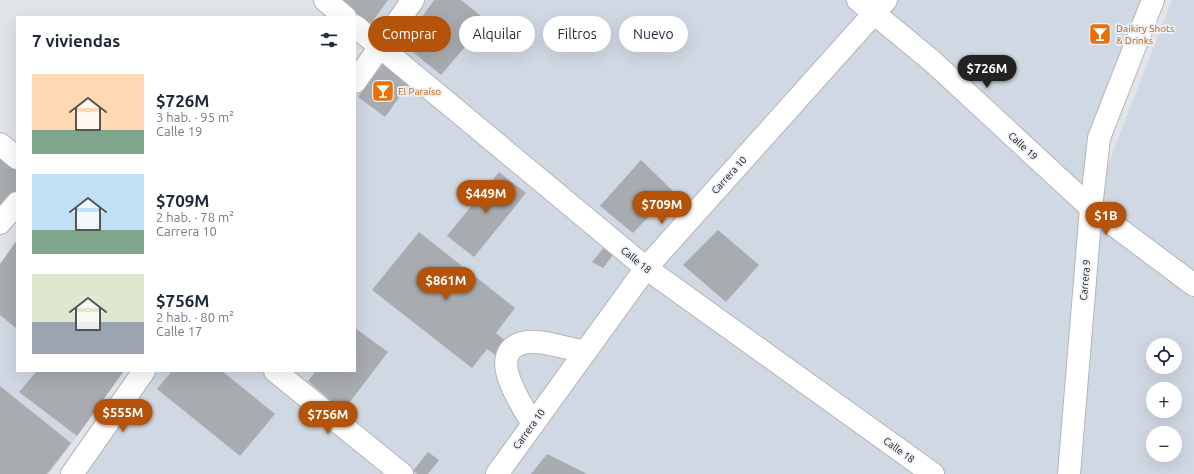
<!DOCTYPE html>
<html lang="es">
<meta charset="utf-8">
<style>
:root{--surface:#fff;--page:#f2f2f3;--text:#1f2937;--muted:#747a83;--accent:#b45309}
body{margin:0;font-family:Ubuntu,sans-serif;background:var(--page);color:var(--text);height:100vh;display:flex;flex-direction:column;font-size:15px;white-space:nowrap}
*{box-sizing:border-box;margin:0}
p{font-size:13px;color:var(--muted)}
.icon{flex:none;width:22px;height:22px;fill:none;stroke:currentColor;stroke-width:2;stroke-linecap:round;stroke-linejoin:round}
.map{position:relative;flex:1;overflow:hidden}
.details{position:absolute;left:16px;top:16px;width:340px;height:356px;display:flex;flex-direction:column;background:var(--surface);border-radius:0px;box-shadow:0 4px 16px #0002}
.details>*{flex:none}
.hud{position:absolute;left:368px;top:16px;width:380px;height:36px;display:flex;gap:8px}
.fabs{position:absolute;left:1146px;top:338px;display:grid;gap:8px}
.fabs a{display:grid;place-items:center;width:36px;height:36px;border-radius:50%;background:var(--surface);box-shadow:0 4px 16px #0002;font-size:20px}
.price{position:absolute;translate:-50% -34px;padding:0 9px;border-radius:14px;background:var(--accent);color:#fff;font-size:13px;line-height:26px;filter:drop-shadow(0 1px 2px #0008)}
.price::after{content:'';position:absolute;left:50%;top:24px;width:12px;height:9px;margin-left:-6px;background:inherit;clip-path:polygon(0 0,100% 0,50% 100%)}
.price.on{background:#222;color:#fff}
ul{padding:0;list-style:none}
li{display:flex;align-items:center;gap:12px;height:100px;padding:0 16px}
li span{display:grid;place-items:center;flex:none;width:112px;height:80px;border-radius:0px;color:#555}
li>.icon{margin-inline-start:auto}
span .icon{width:48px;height:48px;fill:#fffc;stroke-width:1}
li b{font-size:17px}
h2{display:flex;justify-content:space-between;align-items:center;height:48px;padding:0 16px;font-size:17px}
.chip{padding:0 14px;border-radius:18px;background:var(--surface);box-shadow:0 4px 16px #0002;font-size:14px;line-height:36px}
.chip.on{background:var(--accent);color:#fff}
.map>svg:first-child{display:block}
</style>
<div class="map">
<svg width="1194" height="474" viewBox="0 0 1194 474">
<rect width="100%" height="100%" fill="#e1e4e8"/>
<g fill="#d0d8e3" fill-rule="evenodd">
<path d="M325,0H1153L1099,138L1092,206L1172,0H1194V474H72L144,371H355V82L381,48ZM1153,345H1175V367H1153ZM1153,389H1175V411H1153ZM1153,433H1175V455H1153Z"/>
<path d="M0,315L17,329V371H70L104,400L49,474H0Z"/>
</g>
<g fill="#a8abaf">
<path d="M342,0H388L370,25Z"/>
<path d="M434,0H461L487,21L441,75L403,44Z"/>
<path d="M383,64L408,85L385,117L358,97Z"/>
<path d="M0,154L17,168V191L0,215Z"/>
<path d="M641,160L673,191L633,233L600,206Z"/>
<path d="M499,172L526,193L474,257L447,236Z"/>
<path d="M718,230L759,265L726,302L683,265Z"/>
<path d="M419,232L515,308L496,333L509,344L498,357L487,349L472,368L372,290Z"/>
<path d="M17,240V329L0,315V264Z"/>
<path d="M605,246L614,254L603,268L592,262Z"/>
<path d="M355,328L388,352L343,411L308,381L316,371H355Z"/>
<path d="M37,371H124L77,436L19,392Z"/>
<path d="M172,371H222L275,414L240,456L157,389Z"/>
<path d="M0,386L71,443L47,474H0Z"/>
<path d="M428,452L439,460L428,474H417L413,471Z"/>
<path d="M547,454L587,474H531Z"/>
</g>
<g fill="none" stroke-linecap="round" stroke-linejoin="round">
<g stroke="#b2b5b9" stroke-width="24">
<g id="minor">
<path d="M325,0L345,17"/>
<path d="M858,0L932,61L1091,208L1194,285"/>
<path d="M355,26L646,268L933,474"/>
<path d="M355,82L413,0"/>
<path d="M0,144L17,158"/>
<path d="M0,223L17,203"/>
<path d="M275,371L402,474"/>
<path d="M533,424C521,404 482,348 528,342C543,340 569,349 585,352"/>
<path d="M72,474L144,371"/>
<path d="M497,474L646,268L886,0"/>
<path d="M1069,474L1091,208L1099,138L1153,0"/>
</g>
</g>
<use href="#minor" stroke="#fff" stroke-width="22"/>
</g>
<defs>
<g id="bar-square" transform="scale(1.15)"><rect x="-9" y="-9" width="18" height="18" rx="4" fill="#e8710a" stroke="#eef1f5"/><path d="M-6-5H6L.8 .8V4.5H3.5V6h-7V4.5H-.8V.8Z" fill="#fff"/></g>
</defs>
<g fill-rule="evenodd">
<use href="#bar-square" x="1100" y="34"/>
<use href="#bar-square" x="383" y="91"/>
</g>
<g text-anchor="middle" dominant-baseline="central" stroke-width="3.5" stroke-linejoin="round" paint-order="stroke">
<g font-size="10" fill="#c56008" stroke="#eef1f5" text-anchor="start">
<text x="1116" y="28">Daikiry Shots<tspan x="1116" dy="12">&amp; Drinks</tspan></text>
<text x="398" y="91">El Paraíso</text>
</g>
<g font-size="10" fill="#111213" stroke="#eef1f5">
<text transform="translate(1023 146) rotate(43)">Calle 19</text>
<text transform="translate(729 175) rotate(-48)">Carrera 10</text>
<text transform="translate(636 260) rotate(39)">Calle 18</text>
<text transform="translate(1085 280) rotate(-85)">Carrera 9</text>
<text transform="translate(529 429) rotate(-54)">Carrera 10</text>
<text transform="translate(899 450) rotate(36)">Calle 18</text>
</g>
</g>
</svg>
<div class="fabs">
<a><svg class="icon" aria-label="locate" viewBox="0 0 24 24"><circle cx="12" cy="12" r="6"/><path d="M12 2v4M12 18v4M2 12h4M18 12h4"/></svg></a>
<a>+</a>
<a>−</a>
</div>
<b class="price on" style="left:987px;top:89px">$726M</b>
<b class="price" style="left:486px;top:214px">$449M</b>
<b class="price" style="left:662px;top:225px">$709M</b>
<b class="price" style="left:1106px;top:236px">$1B</b>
<b class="price" style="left:446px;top:301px">$861M</b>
<b class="price" style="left:123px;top:433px">$555M</b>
<b class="price" style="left:328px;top:435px">$756M</b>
<div class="hud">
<a class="chip on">Comprar</a>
<a class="chip">Alquilar</a>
<a class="chip">Filtros</a>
<a class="chip">Nuevo</a>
</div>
<section class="details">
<h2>7 viviendas<svg class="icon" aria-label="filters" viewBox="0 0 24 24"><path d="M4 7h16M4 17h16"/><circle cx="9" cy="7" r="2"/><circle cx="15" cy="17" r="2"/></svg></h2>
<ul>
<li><span style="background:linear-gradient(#ffd9b3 70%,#7fa58c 0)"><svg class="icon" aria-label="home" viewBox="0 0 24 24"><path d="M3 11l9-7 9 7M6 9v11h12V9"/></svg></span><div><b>$726M</b><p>3 hab. · 95 m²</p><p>Calle 19</p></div></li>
<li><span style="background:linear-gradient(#bfe0f5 70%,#7fa58c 0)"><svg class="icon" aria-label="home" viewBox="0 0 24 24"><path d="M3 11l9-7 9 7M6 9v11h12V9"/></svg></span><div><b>$709M</b><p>2 hab. · 78 m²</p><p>Carrera 10</p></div></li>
<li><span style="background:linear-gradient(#dfe7d0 60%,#9aa5b1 0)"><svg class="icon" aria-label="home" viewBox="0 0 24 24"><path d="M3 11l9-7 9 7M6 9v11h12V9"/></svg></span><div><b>$756M</b><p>2 hab. · 80 m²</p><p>Calle 17</p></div></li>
</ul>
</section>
</div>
